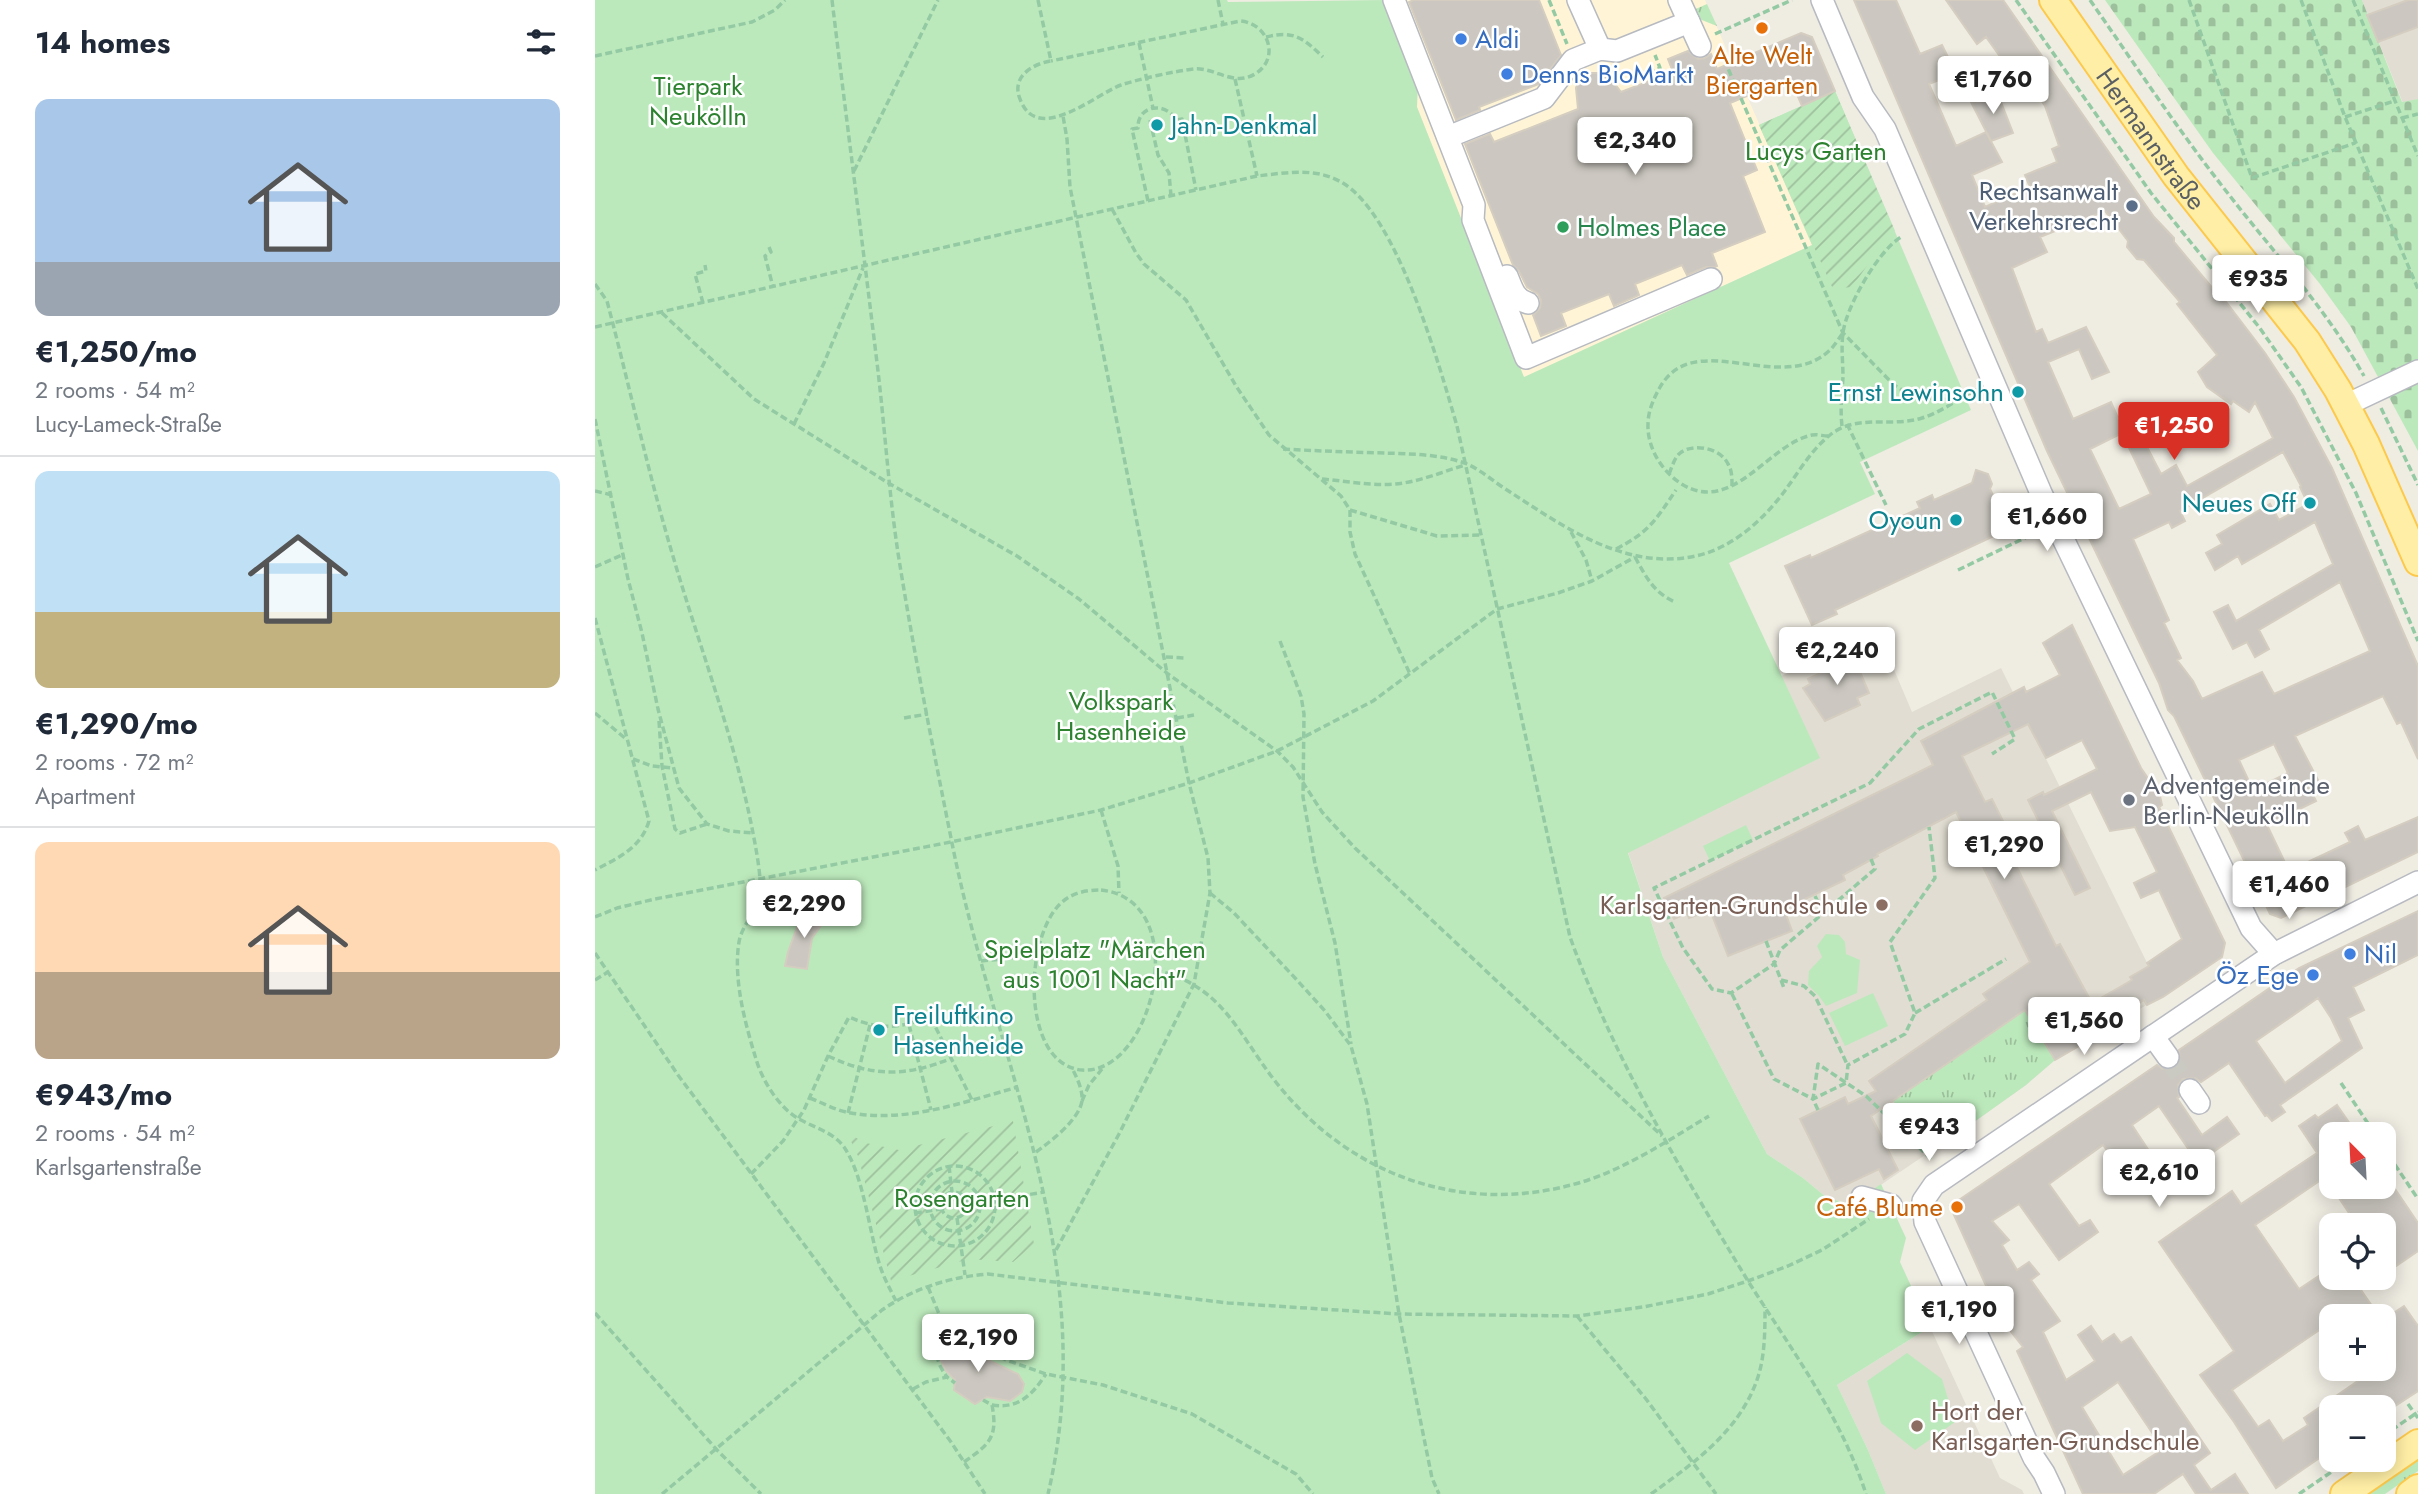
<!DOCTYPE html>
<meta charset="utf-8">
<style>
:root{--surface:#fff;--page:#f6f6f7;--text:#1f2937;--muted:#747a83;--line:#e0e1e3;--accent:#d93025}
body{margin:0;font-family:Jost,sans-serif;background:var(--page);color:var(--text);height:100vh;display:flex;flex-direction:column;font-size:26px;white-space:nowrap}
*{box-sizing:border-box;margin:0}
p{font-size:23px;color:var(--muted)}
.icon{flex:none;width:38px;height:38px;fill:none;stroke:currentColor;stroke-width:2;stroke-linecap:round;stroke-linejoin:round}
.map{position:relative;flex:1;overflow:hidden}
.side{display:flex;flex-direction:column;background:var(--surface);width:595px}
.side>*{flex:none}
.needle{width:46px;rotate:336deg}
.fabs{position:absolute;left:1724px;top:1122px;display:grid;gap:14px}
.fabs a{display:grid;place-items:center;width:77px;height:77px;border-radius:14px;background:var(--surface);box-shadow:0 4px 18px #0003;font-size:35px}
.price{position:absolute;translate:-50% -60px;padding:0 16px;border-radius:7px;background:#fff;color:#222;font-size:23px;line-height:46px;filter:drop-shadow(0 2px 4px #0008)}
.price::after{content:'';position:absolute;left:50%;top:42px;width:21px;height:16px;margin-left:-10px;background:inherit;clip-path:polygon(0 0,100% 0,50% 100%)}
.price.active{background:var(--accent);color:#fff}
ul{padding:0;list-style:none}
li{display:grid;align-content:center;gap:14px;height:371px;padding:0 35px}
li+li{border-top:2px solid var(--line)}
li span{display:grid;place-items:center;height:217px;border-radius:14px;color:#555}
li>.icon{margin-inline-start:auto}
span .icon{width:126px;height:126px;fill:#fffc;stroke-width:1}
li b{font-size:30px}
h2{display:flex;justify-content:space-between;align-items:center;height:84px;padding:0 35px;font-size:30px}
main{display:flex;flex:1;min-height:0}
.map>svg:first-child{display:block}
</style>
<main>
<section class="side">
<h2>14 homes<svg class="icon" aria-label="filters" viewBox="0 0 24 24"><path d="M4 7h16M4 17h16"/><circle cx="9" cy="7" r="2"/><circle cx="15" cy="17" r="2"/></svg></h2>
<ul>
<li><span style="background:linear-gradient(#a9c7e8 75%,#9aa5b1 0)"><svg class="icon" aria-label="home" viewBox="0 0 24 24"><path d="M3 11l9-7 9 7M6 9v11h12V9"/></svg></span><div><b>€1,250/mo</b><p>2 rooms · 54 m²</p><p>Lucy-Lameck-Straße</p></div></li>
<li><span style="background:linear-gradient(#bfe0f5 65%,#c2b280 0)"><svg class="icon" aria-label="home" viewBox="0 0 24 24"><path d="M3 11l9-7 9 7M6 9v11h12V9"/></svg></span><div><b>€1,290/mo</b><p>2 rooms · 72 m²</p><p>Apartment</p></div></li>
<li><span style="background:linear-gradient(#ffd9b3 60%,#b9a48a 0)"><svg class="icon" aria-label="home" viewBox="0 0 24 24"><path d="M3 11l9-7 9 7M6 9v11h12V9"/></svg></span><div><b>€943/mo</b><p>2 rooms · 54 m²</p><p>Karlsgartenstraße</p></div></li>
</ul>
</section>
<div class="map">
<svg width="1823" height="1494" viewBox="0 0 1823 1494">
<defs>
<pattern id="grass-tufts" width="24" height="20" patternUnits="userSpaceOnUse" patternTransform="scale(1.75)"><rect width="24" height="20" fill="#bce9bc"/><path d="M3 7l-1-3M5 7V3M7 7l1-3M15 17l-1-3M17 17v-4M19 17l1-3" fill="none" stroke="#9cc09c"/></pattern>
<pattern id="cemetery-stones" width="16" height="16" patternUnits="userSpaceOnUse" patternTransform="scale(1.75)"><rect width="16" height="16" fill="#bce9bc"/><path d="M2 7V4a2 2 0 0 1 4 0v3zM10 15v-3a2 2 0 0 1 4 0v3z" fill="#9cc09c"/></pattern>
<pattern id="garden-furrows" width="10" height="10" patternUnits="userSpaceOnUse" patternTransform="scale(1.75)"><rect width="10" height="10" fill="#bce9bc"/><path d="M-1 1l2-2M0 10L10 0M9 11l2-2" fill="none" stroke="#9cc09c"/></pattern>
</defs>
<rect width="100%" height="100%" fill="#efece2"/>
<path fill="#fff5d6" d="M790,0H1110L1217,245L928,378L822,107L823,78Z"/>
<g fill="#e1ddd2">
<path d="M1767,0H1823V99L1808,103Z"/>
<path d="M1283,632L1317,712L1406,668L1568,995L1460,1060L1431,1085L1379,1122L1256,1205L1231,1197L1208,1178L1172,1154L1068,957L1033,852L1224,758L1186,676Z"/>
<path d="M1335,1327L1405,1478L1427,1490L1429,1494H1291L1273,1450L1242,1385Z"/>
</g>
<g fill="url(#grass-tufts)">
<path d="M1112,4L1122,26L1099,17L1096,11Z"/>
<path d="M1430,1010L1460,1060L1431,1085L1379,1122L1355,1113L1340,1122L1313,1117L1298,1101Z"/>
<path d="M1823,1454V1471L1790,1494H1765Z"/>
</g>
<path fill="url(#cemetery-stones)" d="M1510,0H1767L1807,102L1823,99V451L1756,327L1725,284L1618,153Z"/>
<g fill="#bce9bc">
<path d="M0,0H632L633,2L790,0L823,78L822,107L929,377L1217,245L1164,125L1240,91L1376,410L1265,462L1280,494L1134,563L1225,758L1033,853L1068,957L1172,1154L1208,1178L1231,1197L1256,1205L1286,1184L1311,1238L1305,1262L1335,1327L1242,1385L1273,1450L1291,1494H0Z"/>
<path d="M1151,825L1158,840L1115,861L1108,846Z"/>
<path d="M1231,934L1244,935L1250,942L1251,954L1265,960L1262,993L1231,1006L1224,996L1213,985L1214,971L1227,957L1222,946Z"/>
<path d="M1278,993L1293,1026L1250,1046L1234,1013Z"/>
<path d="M1312,1353L1347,1379L1360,1422L1320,1450L1286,1423L1272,1381Z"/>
</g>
<g fill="url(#garden-furrows)">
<path d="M1240,91L1300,231L1294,235L1257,287L1238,289L1164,125Z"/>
<path d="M418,1121L439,1244L418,1262L374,1259L296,1281L263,1156L252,1133L271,1143L304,1150Z"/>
</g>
<g fill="#ccc8c1" stroke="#d4cdc0" stroke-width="2" fill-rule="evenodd">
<path d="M819,0H944L966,55L944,84L884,107L885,110L861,120L814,2Z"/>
<path d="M1259,0H1301L1325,54L1347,45L1361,73L1334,84L1361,146L1391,132L1407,162L1377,175L1390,207L1435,187L1430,175L1462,162L1457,149L1464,146L1450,106L1433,80L1424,83L1391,37L1382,44L1351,0H1408L1559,217L1579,238V242L1619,290H1622L1670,353L1699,397L1737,468L1823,666V759L1806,722L1802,724L1788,696L1700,736L1723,780L1713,785L1721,801L1672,825L1694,871L1755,842L1750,833L1763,826L1770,840L1823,817V852L1686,918L1675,914L1579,716L1573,710L1564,683L1452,451ZM1510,211L1533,241L1532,247L1542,259L1549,260L1585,302L1582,304L1622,355L1603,372L1612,387L1636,404L1638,401L1654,412L1660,402L1678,438L1592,486L1581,465L1566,474L1534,412L1523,418L1516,402L1478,419L1453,362L1484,349L1497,379L1514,372L1491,327L1453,343L1447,329L1441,332L1417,268L1452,252L1445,237ZM1527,433L1556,494L1524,509L1495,449ZM1688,452L1706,486L1705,487L1713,504L1684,520L1675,504L1622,535L1627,544L1611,553L1620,570L1643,556L1647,564L1720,522L1738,564L1641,621L1633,605L1619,612L1638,649L1652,642L1660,657L1674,649L1664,630L1745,582L1775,651L1679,694L1667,672L1607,699L1598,681L1582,660L1586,658L1569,623L1574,620L1538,539L1574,522L1577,528L1590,521L1585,511ZM1679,744L1693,773L1658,790L1644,760Z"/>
<path d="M1813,0H1823V27L1783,42L1772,15Z"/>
<path d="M1206,33L1217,37L1240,91L1207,106L1195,78L1135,103L1162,170L1148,176L1170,232L1117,253L1122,266L1120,267H1111L1092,275L1087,265L1040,284L1044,295L1019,306L1014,294L966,313L971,326L946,336L938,315L945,308L946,300L943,294L932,287L924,271L918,265L870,144L895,134L899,142L983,109L981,88L984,80L996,73H1005L1014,76L1026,92L1078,72L1073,59L1093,51L1103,59L1110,58L1116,54L1122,69Z"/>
<path d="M1402,92L1418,133L1396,141L1376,102Z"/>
<path d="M1381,470L1393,474L1397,484L1395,489L1414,529L1240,610L1242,614L1217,625L1190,566L1215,555L1216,558L1325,508L1322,502L1337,495L1339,500L1377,483Z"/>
<path d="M1477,625L1546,768L1565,796L1567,805L1564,807L1630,943L1627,957L1568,997L1552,1005L1549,1000L1488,1037L1491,1042L1460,1060L1430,1010L1276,1116L1303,1170L1289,1179L1284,1169L1240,1190L1205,1119L1250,1097L1253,1104L1281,1091L1274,1081L1392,1000L1388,994L1435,962L1361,812L1282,854L1283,856L1248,875L1250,880L1189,909L1197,931L1133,956L1115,910L1094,918L1092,913L1079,919L1069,898L1338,765L1326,741L1429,687L1431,692L1465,675L1448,643ZM1433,724L1451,758L1487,740L1502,769L1449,795L1448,792L1433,800L1480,895L1495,888L1457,811L1496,792L1515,831L1540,827L1562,872L1539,883L1546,898L1564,890L1587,939L1552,963L1554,966L1535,977L1537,980L1497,1003L1465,944L1461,946L1402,827L1409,823L1397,799L1390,802L1367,756Z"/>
<path d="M1256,651L1274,693L1262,698L1265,705L1230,721L1208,688L1215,684L1213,679L1234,669L1231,662Z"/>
<path d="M213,908L231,919L217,938L212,969L190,966L193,952L205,919Z"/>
<path d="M1823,911V955L1758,987L1769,1010L1753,1018L1767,1048L1685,1105L1690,1112L1677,1121L1672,1115L1670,1116L1634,1063L1606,1082L1600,1078L1588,1079L1583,1085L1584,1097L1582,1098L1607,1135L1632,1117L1644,1134L1561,1192L1553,1179L1540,1189L1508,1145L1454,1184L1484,1226L1495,1220L1503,1232L1464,1260L1424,1204L1397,1221L1414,1240L1407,1245L1422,1270L1434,1262L1444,1274L1436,1280L1465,1321L1448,1332L1471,1380L1500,1361L1483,1335L1496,1326L1507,1342L1519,1334L1526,1343L1536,1337L1615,1453L1599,1465L1616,1490L1640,1474L1653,1494H1601L1588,1474L1559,1494H1488L1422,1351L1428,1347L1406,1319L1355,1206L1562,1065L1568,1069L1580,1068L1585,1062L1584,1050L1704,968ZM1723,998L1736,1018L1747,1041L1690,1083L1661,1041ZM1564,1106L1594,1150L1566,1169L1537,1125ZM1523,1382L1568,1449L1528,1475L1487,1407Z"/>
<path d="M1742,1105L1762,1134H1736V1173L1660,1225L1704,1289L1736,1268V1278H1784L1766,1290L1777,1306L1762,1316H1736V1322L1637,1390L1663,1427L1674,1420L1688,1441L1713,1425L1709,1418L1770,1376L1764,1368H1788V1320L1809,1306L1823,1326V1391L1788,1414V1407H1736V1450L1681,1488L1639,1422L1605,1375L1639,1351L1564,1242L1637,1191L1646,1204L1722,1153L1704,1126L1720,1115L1723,1118Z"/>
<path d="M1736,1186H1798L1823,1223V1251L1788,1275V1225H1762Z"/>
<path d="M356,1339L368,1340L389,1358L423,1374L429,1384L427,1392L415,1401L392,1397L380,1404L359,1390L360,1380L350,1370L345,1358L346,1347Z"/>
</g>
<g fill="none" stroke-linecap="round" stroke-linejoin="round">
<path stroke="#cac9c2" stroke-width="21" stroke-dasharray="21 10" stroke-linecap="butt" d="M1573,1057L1595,1090"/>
<g stroke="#b7bac0" stroke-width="24">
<g id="minor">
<path d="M799,0L879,205L878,220L931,358L1116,279"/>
<path d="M983,0L1005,49"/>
<path d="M1084,0L1105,46"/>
<path d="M1227,0L1268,97L1290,129L1446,493L1656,928L1679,954"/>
<path d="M853,137L949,98L978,60L1005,49L1022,51L1094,22"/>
<path d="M912,276C917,288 919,299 933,303"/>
<path d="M1751,405L1823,371"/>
<path d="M1558,1036L1573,1057"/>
<path d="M1595,1090L1604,1103"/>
<path d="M1267,1197L1296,1205"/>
<path d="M1459,1494L1449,1473L1439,1458L1330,1222L1328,1201L1339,1185L1679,954L1823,882"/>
</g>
</g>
<g stroke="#fdc94c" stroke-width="30">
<g id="major">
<path id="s1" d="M1458,0L1581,176L1712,341L1743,390L1771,444L1823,562"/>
<path d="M1749,1494L1823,1443"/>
<path d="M1815,1494L1823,1488"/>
</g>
</g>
<g stroke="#94caa3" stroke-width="3.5" stroke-dasharray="7 3.5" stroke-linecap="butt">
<path d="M237,0C252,124 268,247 283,371C290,431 294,493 303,553C318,648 337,743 356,838C399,1060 508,1261 453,1494"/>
<path d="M443,0L456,61C437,64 416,77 425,99C442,146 501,94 526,85C544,79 580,71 599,69C620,67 638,87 660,74C686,58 673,23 645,21L456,61"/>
<path d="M623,0L628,24"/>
<path d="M954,0L972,44"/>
<path d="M1421,0L1556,193L1664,327L1706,387L1761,493L1823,641"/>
<path d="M1495,0C1541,66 1585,133 1635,196C1683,258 1730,307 1769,376"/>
<path d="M1594,0L1657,178L1760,143"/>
<path d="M1706,0L1750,117L1823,289"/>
<path d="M1758,0L1823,156"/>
<path d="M1120,34L1197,0"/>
<path d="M671,37C699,30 708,38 728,57"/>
<path d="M544,43L558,108"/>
<path d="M1125,50L1248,333L1299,385L1317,396L1358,400"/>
<path d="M0,56L157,22L180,10L190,0"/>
<path d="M1018,70L1029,82L1065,68L1060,55"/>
<path d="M640,79L662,176"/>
<path d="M1750,117L1799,101"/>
<path d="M1807,118L1823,114"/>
<path d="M555,120L563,155L574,173L576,196"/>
<path d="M259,171L343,0"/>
<path d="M553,201L537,129L543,128C542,105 571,101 581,120L587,119L601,190"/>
<path d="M517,209L541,253L549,264L591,300L641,386L674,435L746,496L755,510V532L760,554L815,674"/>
<path d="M174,247L176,252L170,256L178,287"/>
<path d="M0,284L12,301C35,388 54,477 80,563C107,654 140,740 158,833C161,849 168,883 164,898C160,914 147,925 144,942C138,979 150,1023 161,1059C167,1080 184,1108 204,1119C220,1128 238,1132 249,1147C269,1176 274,1232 285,1266C289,1278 295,1289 301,1301"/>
<path d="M108,303L100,274L111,271L110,265"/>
<path d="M67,313L159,399L295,484L422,556L484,599L573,674L682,751L698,767L727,812L760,848L1067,1136"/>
<path d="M0,327L662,176C690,173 720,167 746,182C802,213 844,365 862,426L975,937C1019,1058 1086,1171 1153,1281C1196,1349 1246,1416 1271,1494"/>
<path d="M1786,408L1823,485"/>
<path d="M0,419L33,579L47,633L63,709L84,788L112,824L134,831L158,833"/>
<path d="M199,424L229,363L268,268"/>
<path d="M1252,424L1291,505"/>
<path d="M1247,426C1245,409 1247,394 1248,377C1248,363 1246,348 1248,333C1251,307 1283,251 1306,237"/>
<path d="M1233,436C1228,436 1222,434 1217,435C1173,444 1137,517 1085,483C1066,470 1052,447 1053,424C1053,412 1058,400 1064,389C1098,325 1186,397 1235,350C1240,345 1244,338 1248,333"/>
<path d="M688,449C722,451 755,452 789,453C815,454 847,454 872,464C886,470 899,482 912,490C969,527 1030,571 1101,556C1137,548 1167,521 1189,492C1203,473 1216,450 1235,435C1263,413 1295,428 1327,418C1347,412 1364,398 1383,389"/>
<path d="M1074,474C1077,467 1079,459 1084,454C1097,442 1126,448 1133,464C1137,470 1137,478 1137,486"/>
<path d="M727,479C751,481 775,486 800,484C824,482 847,472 870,465"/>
<path d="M0,491L17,495"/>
<path d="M755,510L842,536L886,535"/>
<path d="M976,532L991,560L997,581"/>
<path d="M1021,549C1054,532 1060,521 1081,490"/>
<path d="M1040,557C1051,577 1059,593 1080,602"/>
<path d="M0,567L29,554"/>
<path d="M1363,570L1438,534"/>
<path d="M0,618L54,821C46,848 23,858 0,870"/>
<path d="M685,641L706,696L709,714L708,797L720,864L740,943L756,1044"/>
<path d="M571,657L590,658"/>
<path d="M0,713L31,739"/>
<path d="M309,718L333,714"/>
<path d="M582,718L599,715"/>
<path d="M64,721L67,766L80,829L85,833L112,824"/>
<path d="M38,759L57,766L78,768"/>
<path d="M506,810L523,866L524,893"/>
<path d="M1276,859L1280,869L1185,950L1179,964L1136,993L1117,989L1088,948L1059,888L1275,783L1324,729L1397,692L1420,739L1397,754"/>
<path d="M506,890C600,900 558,1076 487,1070C424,1065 428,928 471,899C481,892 493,890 506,890Z"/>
<path d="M615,893L639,913L701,979L730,1011L756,1046L772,1104L804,1314L837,1478L844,1494"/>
<path d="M1220,896L1229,915"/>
<path d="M0,917L22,908L60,899L356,842L506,810L594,783L682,751L778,701L902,609L963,593L997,581L1040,557"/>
<path d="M1171,941L1189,988"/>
<path d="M0,953L83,1075L356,1442L390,1494"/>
<path d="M386,961L441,956"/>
<path d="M560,970C627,985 642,1032 680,1081C755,1177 870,1217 987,1182C1032,1168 1074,1140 1114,1116"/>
<path d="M0,980L13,972"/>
<path d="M1186,980L1209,986L1220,996L1252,1064"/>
<path d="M1137,994L1179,1079L1218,1099L1251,1083L1253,1065L1310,1034L1320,1013L1295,942L1340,878L1334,827"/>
<path d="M1320,1013L1411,959"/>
<path d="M314,1025L336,1110"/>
<path d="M233,1056C278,1077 311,1077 357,1058"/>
<path d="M1746,1083L1780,1134"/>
<path d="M215,1098C228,1103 242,1111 256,1113C312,1123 369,1102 423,1087"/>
<path d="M487,1101L494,1085L507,1069"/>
<path d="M1223,1110L1218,1099L1223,1064L1271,1096L1336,1159"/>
<path d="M253,1113L275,1025"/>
<path d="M1788,1147L1823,1199"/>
<path d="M441,1152C455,1142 484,1120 487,1101C488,1090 482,1078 477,1068"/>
<path d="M354,1166L357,1192"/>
<circle cx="360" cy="1206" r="40"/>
<path d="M156,1174L188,1141L209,1110L233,1056L254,1017C283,1030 307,1029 335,1016L377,1100"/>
<circle cx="360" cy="1206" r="25"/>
<circle cx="359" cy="1205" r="13"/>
<path d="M373,1205L449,1192"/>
<path d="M320,1213L346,1209"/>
<path d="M362,1218L370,1275"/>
<path d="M461,1250L524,1134L599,984L615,893L613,858L594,783L475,187L472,139L468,116"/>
<path d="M333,1287L351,1331C339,1350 339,1359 352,1377"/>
<path d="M0,1313L122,1450L166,1494"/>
<path d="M982,1316L1051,1399L1121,1494"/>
<path d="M351,1331L365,1329L376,1335L391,1349L411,1360L451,1374L508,1385L597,1414L701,1474L718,1494"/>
<path d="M318,1389L331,1382L352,1377L360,1383"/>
<path d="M1813,1404L1823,1418"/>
<path d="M397,1405C424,1409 437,1395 451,1374"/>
<path d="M1788,1436L1823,1412"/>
<path d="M369,1462C395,1444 403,1437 397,1405L388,1400"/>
<path d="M67,1494L287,1310C319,1288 355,1277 393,1274L633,1303L804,1314L982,1316L1048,1307L1113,1294L1153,1281L1193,1266L1227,1250L1274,1219"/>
<path d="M1056,1494C1100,1462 1145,1431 1163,1377C1170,1355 1170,1330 1170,1307"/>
<path d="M1704,1494L1754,1460"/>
</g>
<use href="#minor" stroke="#fff" stroke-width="21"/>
<use href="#major" stroke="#ffefa6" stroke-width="26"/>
</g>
<g fill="#e8710a" stroke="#fff" stroke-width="2.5">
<circle cx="1167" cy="28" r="7"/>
<circle cx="1362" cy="1207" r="7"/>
</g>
<g fill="#3f7fe0" stroke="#fff" stroke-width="2.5">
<circle cx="866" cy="39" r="7"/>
<circle cx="912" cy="74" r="7"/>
<circle cx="1755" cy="954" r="7"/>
<circle cx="1718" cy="975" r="7"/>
</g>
<g fill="#0f9aa8" stroke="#fff" stroke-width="2.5">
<circle cx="562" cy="125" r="7"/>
<circle cx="1423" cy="392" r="7"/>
<circle cx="1715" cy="503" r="7"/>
<circle cx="1361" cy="520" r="7"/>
<circle cx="284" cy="1030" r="7"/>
</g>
<circle fill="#5c6f8a" stroke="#fff" stroke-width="2.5" cx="1537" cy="206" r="7"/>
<circle fill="#2e9e5b" stroke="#fff" stroke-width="2.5" cx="968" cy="227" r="7"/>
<circle fill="#6b7280" stroke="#fff" stroke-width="2.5" cx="1534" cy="800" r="7"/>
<g fill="#8d6e63" stroke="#fff" stroke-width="2.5">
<circle cx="1287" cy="905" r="7"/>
<circle cx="1322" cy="1426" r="7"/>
</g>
<g text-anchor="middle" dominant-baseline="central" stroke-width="5" stroke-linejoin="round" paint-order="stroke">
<g font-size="26" fill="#366cbe" stroke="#fff" text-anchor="start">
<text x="880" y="39">Aldi</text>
<text x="926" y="74">Denns BioMarkt</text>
<text x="1769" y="954">Nil</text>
<text x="1704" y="975" text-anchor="end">Öz Ege</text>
</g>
<g font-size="26" fill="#c56008" stroke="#fff">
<text x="1167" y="55">Alte Welt<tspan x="1167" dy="30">Biergarten</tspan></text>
<text x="1348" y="1207" text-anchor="end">Café Blume</text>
</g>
<g font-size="26" fill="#2c822f" stroke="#fff">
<text x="103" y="86">Tierpark<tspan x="103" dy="30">Neukölln</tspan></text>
<text x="1221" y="151">Lucys Garten</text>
<text x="526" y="701">Volkspark<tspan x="526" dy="30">Hasenheide</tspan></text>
<text x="500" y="949">Spielplatz "Märchen<tspan x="500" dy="30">aus 1001 Nacht"</tspan></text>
<text x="367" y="1198">Rosengarten</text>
</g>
<g font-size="26" fill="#0d838f" stroke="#fff" text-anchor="end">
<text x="576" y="125" text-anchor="start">Jahn-Denkmal</text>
<text x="1409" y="392">Ernst Lewinsohn</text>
<text x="1701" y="503">Neues Off</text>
<text x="1347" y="520">Oyoun</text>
<text x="298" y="1015" text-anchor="start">Freiluftkino<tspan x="298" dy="30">Hasenheide</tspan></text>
</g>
<g font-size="26" fill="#5a5f64" stroke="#fff">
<text stroke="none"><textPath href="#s1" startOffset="170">Hermannstraße</textPath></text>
</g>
<g font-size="26" fill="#4e5e75" stroke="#fff" text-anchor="end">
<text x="1523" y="191">Rechtsanwalt<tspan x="1523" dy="30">Verkehrsrecht</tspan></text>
</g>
<g font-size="26" fill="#27864d" stroke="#fff" text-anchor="start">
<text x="982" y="227">Holmes Place</text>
</g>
<g font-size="26" fill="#5b616d" stroke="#fff" text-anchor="start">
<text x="1548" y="785">Adventgemeinde<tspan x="1548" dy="30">Berlin-Neukölln</tspan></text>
</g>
<g font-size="26" fill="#785e54" stroke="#fff" text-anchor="end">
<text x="1273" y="905">Karlsgarten-Grundschule</text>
<text x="1336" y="1411" text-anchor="start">Hort der<tspan x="1336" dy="30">Karlsgarten-Grundschule</tspan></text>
</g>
</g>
</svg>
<div class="fabs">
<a><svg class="needle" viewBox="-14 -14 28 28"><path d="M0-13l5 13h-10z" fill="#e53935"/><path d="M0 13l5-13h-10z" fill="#747a83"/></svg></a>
<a><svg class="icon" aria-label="locate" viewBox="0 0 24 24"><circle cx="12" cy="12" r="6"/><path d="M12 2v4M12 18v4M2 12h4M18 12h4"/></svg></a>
<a>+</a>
<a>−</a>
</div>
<b class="price" style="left:1398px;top:116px">€1,760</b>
<b class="price" style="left:1040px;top:177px">€2,340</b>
<b class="price" style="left:1663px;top:315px">€935</b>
<b class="price active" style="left:1579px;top:462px">€1,250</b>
<b class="price" style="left:1452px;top:553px">€1,660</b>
<b class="price" style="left:1242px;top:687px">€2,240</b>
<b class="price" style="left:1409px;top:881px">€1,290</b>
<b class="price" style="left:1694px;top:921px">€1,460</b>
<b class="price" style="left:209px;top:940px">€2,290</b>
<b class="price" style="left:1489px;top:1057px">€1,560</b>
<b class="price" style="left:1334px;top:1163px">€943</b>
<b class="price" style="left:1564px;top:1209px">€2,610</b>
<b class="price" style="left:1364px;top:1346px">€1,190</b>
<b class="price" style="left:383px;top:1374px">€2,190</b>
</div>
</main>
